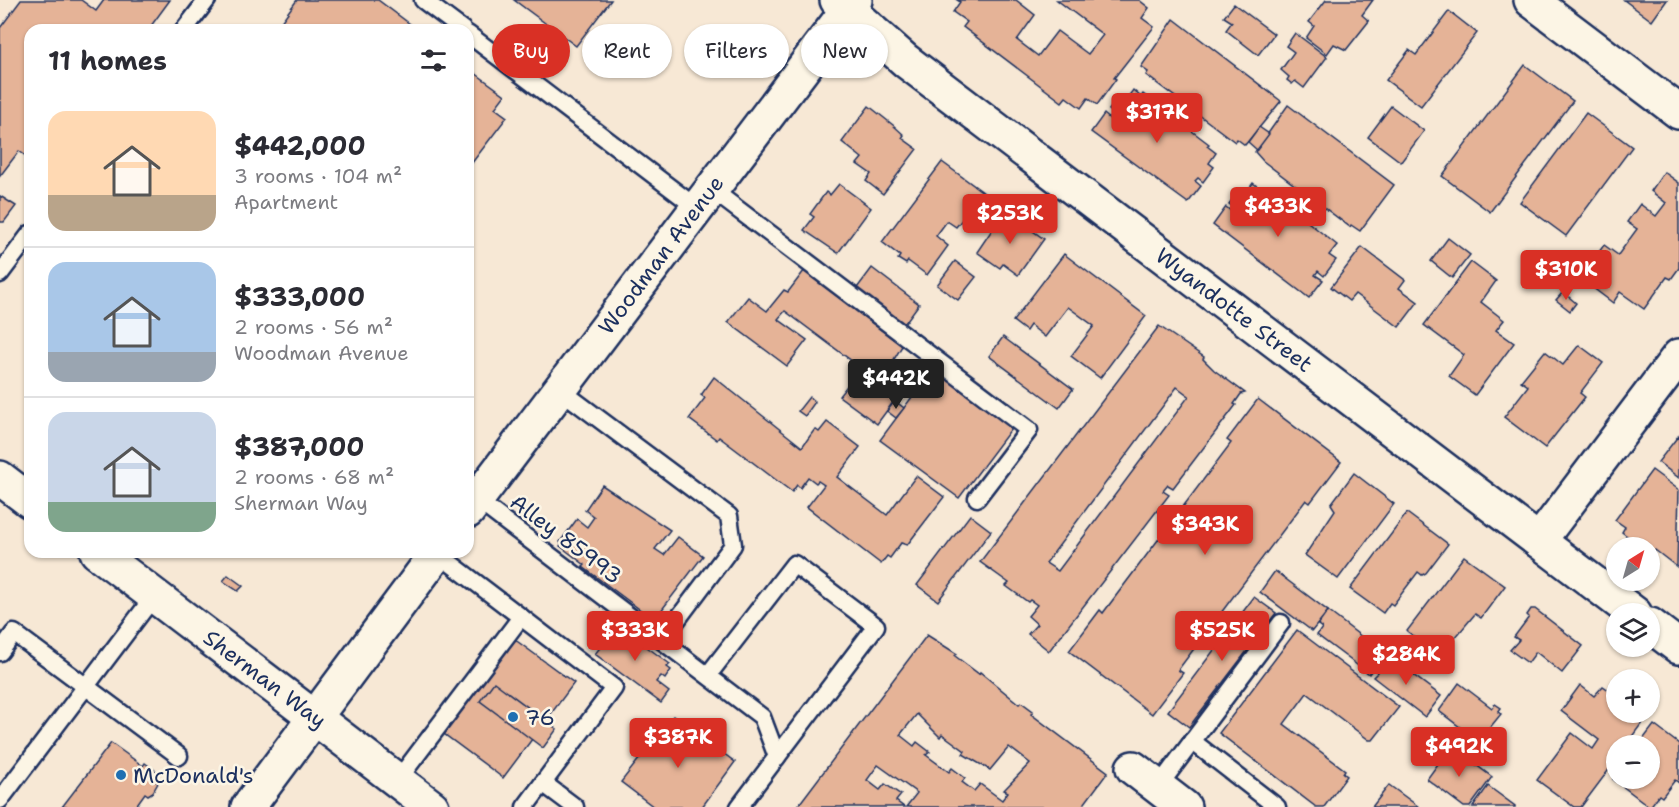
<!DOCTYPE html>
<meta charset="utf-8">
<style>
:root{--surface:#fff;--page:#f7f7f7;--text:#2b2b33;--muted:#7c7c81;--line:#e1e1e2;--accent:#d93025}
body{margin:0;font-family:"Shantell Sans",sans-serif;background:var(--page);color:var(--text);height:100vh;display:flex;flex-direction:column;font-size:22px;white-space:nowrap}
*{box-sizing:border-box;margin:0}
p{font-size:20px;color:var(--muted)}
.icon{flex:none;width:33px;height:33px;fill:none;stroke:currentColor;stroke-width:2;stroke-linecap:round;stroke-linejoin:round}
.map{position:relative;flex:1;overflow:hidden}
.drawer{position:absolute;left:24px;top:24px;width:450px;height:534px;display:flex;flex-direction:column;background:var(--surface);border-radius:18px;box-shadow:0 2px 4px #0004}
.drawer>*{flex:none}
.banner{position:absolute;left:492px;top:24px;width:570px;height:54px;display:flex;gap:12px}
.needle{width:39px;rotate:37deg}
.tools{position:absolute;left:1606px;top:537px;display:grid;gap:12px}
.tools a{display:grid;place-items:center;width:54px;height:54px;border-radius:50%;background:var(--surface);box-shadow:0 2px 4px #0004;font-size:30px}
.price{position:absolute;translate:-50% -51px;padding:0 14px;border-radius:6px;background:var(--accent);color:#fff;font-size:20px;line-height:39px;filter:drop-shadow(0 2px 3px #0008)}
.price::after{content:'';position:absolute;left:50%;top:36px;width:18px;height:14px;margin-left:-9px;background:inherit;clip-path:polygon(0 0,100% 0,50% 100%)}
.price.on{background:#222;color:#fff}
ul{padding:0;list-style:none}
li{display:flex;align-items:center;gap:18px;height:150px;padding:0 24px}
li+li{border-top:2px solid var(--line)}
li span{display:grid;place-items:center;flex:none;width:168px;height:120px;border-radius:18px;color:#555}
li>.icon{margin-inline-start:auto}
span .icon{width:72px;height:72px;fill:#fffc;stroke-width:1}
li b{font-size:26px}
h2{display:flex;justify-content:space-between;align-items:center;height:72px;padding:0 24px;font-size:26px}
.chip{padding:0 21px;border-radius:27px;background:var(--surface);box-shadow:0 2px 4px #0004;font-size:21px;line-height:54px}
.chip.on{background:var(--accent);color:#fff}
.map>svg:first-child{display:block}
</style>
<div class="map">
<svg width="1679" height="807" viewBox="0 0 1679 807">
<rect width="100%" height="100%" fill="#f7e8d5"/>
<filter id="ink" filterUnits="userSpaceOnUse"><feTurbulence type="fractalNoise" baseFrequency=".0167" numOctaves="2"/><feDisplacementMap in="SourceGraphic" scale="12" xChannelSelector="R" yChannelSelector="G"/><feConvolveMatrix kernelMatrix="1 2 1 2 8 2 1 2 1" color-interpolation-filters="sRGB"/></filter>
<g filter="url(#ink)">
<g fill="#e5b397" stroke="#1b2f5e" stroke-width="1.5" fill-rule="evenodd">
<path d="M21,0H81L96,11L104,0H170L148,30H30V159L19,151L0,176V28Z"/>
<path d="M297,0H378L418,30H275Z"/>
<path d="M514,0H611L576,46Z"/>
<path d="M957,0H1016L1035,15L1017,40L1038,56L1057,31L1088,54L1103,35L1057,0H1139L1149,8L1142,18L1154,27L1114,78L1116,79L1097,105L1088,98L1081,108L1066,97L1062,102L963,27L967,22L953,12L960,2Z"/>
<path d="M1326,0H1373L1362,15L1369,21L1346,50L1334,44L1327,54L1306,38L1314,26L1309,22Z"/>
<path d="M1624,0H1667L1652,21Z"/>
<path d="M1234,4L1274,34L1258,55L1226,30L1232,22L1224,17Z"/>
<path d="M1449,11L1477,33L1421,106L1386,80L1409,50L1416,55Z"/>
<path d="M1174,19L1281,101L1245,145L1237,139L1235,142L1146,75L1148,72L1141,67Z"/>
<path d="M1295,33L1327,57L1304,88L1295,81L1292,84L1287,80L1289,77L1281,70L1294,52L1286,46Z"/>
<path d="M1525,65L1573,101L1490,212L1442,176Z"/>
<path d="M468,68L505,95L495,108L507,117L468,168Z"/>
<path d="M1133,90L1141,97L1143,94L1209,144L1207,146L1216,153L1209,163L1214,167L1203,182L1198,178L1195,181L1201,186L1188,203L1091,132L1104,114L1111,120L1115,115L1109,110L1119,97L1125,101Z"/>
<path d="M1288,105L1394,185L1360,231L1351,225L1350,227L1263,161L1255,152Z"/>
<path d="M869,106L893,125L904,135L902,138L917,149L883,194L866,181L871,174L857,164L862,158L842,142Z"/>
<path d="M1391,106L1424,131L1401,162L1368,137Z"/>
<path d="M1586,113L1632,147L1566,236L1520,202Z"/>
<path d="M1259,127L1269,134L1257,150L1248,142Z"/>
<path d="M942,162L984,193L956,227L947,221L936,236L948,246L927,275L908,261L906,264L898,259L900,256L882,242Z"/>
<path d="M1664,172L1679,183V268L1671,279L1667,277L1644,309L1620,292L1613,303L1580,278L1604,245L1618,255L1637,229L1627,222L1640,204L1656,216L1666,203L1651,191Z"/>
<path d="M1253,183L1262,190L1264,187L1337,245L1329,255L1336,260L1324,276L1318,271L1315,275L1323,280L1309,298L1213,225L1226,207L1232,212L1235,209L1229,204L1240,189L1246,193Z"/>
<path d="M839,184L871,208L838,253L804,230L814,217L810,214L826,192L830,195Z"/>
<path d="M0,196L16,206L4,222H0Z"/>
<path d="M1002,215L1013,223L1016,219L1044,239L1018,275L1003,264L1000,268L977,252Z"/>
<path d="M1448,238L1470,255L1452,278L1431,261Z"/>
<path d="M1362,247L1405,280L1399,288L1418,302L1399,327L1355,294L1349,301L1331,287Z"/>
<path d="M1064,254L1146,316L1100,378L1071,356L1094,326L1068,307L1045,337L1030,325L1026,331L1013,321Z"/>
<path d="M955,261L976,277L958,300L937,285Z"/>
<path d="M1471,262L1496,281L1481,302L1504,320L1496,330L1514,343L1475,395L1449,376L1464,355L1424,325Z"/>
<path d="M872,268L919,304L902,327L854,292Z"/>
<path d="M804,271L902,346L890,366L908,382L877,424L839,396L861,368L785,311L778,319L807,340L787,366L728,322L748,297L767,311L784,290L788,292Z"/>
<path d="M1563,292L1576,303L1570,311L1556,300Z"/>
<path d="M1159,326L1204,357L1203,359L1214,370L1245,393L1241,394L1234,404L1236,405L1173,488L1168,485L1163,491L1169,495L1049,651L1028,634L1037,624L1028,616L1037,605L1030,600L1028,602L1006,586L1009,583L980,562ZM1177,387L1189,396L1058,571L1046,563Z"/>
<path d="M1003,337L1073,389L1059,408L989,356Z"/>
<path d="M1579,345L1603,363L1580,393L1585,397L1545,448L1504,417L1528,386L1521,381L1545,351L1563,365Z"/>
<path d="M935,366L1014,425L959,498L880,440Z"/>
<path d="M714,377L802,447L815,429L819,432L827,422L860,447L837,477L887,515L916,476L944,497L907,545L901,543L890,558L887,556L881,564L807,507L824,485L818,481L816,483L808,477L800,488L797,485L792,492L719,437L717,440L689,419L705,398L701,395Z"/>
<path d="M809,397L815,402L805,416L798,411Z"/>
<path d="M1258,399L1341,462L1310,503L1306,500L1178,670L1183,673L1152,714L1069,651L1100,610L1103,613L1231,443L1227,440Z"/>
<path d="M895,401L904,408L896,418L887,411Z"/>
<path d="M1679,435V478L1658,462Z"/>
<path d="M1652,470L1679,490L1677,567L1655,550L1652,555L1650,548H1642L1622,532L1625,527L1615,520Z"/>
<path d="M1354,473L1394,504L1338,579L1305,555L1335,510L1331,504Z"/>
<path d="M602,485L670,530L655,549L664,555L678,537L703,556L654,620L583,567L585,565L560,546L562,544L560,542L577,519L587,527L594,517L585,510Z"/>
<path d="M1407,513L1448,544L1426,573L1422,575L1418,572L1393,605L1390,603L1383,613L1350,589Z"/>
<path d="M970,515L991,531L938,601L917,585Z"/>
<path d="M1464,556L1505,586L1481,618L1475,614L1440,656L1407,631Z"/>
<path d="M1275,571L1328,611L1312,631L1260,592Z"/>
<path d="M228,575L243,586L238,591L223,581Z"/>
<path d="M1254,597L1276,613L1189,727L1168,711Z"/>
<path d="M1531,609H1535L1583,646L1562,673L1536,652L1528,663L1510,650L1519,640L1514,637L1529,617L1527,615Z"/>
<path d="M1328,611L1384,654L1369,674L1317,635L1322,628L1318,625Z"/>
<path d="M617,625L670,664L667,667L671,670L665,679L661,676L656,682L669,692L661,703L595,654Z"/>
<path d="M1297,630L1399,707L1373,740H1369L1307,693L1284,724L1345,770L1343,773L1347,776L1324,807H1316L1219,733Z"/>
<path d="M927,635L957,654L955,656L979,674L980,672L1019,704L1021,702L1033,711L1031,714L1108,772L1082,807H906L917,793L878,765L867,780L880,790L885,784L901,795L896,801L904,807H797ZM917,714L940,737L942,734L965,751L963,754L990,770L1009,747L1030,763L1004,790L1008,792L1002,800L980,784L974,791L962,782L965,778L952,768L949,772L926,755L930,752L917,742L914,746L900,735Z"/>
<path d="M514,639L574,683L503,778L444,734Z"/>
<path d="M1383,656L1388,659L1389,657L1441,696L1425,717L1373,677L1378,672L1374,669Z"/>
<path d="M494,682L557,729L543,748L480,701Z"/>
<path d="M1459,683L1492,708L1495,704L1501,708L1498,712L1501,714L1471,751L1453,738L1461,728L1439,711Z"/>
<path d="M1580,685L1594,696L1603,686L1617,696V712H1635L1632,716L1642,723L1625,746H1617V752L1611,761L1614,763L1581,807H1574L1537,780L1572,733L1593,749L1599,740L1561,711Z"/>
<path d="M673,716L735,762L702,807H654L621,782Z"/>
<path d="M1654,725L1679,744V783L1675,780L1662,797L1659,795L1650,807L1613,779L1617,773V778H1650V746H1638Z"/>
<path d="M111,743L143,766L145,763L156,771L154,780L158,783L153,792L148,795L145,793L135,807H62Z"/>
<path d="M1451,746L1492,777L1470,807H1464L1427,779Z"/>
<path d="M1389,785L1419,807H1372Z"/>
<path d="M1488,786L1515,806V807H1473Z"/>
</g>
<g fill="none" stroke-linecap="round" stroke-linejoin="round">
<g stroke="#1b2f5e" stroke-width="21">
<g id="service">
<path d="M423,0L463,30"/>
<path d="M184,30L207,0"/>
<path d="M468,34L697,208"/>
<path d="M711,189L1029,430L977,498"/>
<path d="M0,274L30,234"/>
<path d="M559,389L729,516L733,545L662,640"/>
<path d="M477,500L762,717L777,757"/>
<path d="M437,553L614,688L525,807"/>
<path d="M0,652L14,633L179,756"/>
<path d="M708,675L794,564L876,626L739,807"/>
<path d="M1192,741L1277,807"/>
<path d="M397,781L521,617"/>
<path d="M543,783L575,807"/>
<path d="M1158,787L1281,623"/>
<path d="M0,800L154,596"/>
</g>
</g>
<g stroke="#1b2f5e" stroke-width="38">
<g id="minor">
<path d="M837,0L906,61L1635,614"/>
<path d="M1531,0L1679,112"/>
<path d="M1539,541L1679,356"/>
<path d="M1650,625L1679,647"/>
<path d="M1133,768L1184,807"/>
</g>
</g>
<g stroke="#1b2f5e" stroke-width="38">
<g id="primary">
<path d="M0,478L30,501"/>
<path d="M468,511L855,0"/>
<path d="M97,552L432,807"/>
<path d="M248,807L438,552"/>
</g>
</g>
<use href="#service" stroke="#fcf5e5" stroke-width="16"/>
<use href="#minor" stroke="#fcf5e5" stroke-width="33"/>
<use href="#primary" stroke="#fcf5e5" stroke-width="33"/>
</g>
</g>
<g fill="#1f6fb2" stroke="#fcf5e5" stroke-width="2">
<circle cx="513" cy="717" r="6"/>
<circle cx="121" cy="775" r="6"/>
</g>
<g text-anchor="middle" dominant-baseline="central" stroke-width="5" stroke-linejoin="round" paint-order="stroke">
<g font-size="22" fill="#1b2f5e" stroke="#fcf5e5">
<text transform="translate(661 255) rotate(-53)">Woodman Avenue</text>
<text transform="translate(1234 310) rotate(37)">Wyandotte Street</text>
<text transform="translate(566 539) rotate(37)">Alley 85993</text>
<text transform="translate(265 679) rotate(37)">Sherman Way</text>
</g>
<g font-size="22" fill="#1b2f5e" stroke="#fcf5e5" text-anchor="start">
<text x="525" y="717">76</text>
<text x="133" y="775">McDonald's</text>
</g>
</g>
</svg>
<div class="tools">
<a><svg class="needle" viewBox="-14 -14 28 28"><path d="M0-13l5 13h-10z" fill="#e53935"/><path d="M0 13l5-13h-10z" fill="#7c7c81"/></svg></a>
<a><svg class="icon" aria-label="layers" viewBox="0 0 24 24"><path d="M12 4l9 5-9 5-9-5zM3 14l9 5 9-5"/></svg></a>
<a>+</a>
<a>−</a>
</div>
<b class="price" style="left:1157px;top:144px">$317K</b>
<b class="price" style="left:1278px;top:238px">$433K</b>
<b class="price" style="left:1010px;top:245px">$253K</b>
<b class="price" style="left:1566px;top:301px">$310K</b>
<b class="price on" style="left:896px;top:410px">$442K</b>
<b class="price" style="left:1205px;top:556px">$343K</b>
<b class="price" style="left:635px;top:662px">$333K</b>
<b class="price" style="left:1222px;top:662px">$525K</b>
<b class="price" style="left:1406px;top:686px">$284K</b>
<b class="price" style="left:678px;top:769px">$387K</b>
<b class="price" style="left:1459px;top:778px">$492K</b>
<div class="banner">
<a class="chip on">Buy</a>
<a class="chip">Rent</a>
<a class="chip">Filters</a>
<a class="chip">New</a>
</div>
<section class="drawer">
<h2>11 homes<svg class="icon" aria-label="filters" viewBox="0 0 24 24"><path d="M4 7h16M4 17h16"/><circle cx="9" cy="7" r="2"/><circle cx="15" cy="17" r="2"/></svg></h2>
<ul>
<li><span style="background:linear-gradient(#ffd9b3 70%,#b9a48a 0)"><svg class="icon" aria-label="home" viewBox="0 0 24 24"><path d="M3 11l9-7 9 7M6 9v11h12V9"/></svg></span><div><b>$442,000</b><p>3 rooms · 104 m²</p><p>Apartment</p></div></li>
<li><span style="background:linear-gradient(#a9c7e8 75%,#9aa5b1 0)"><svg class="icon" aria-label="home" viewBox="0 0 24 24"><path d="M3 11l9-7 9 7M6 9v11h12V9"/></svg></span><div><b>$333,000</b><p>2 rooms · 56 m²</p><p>Woodman Avenue</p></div></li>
<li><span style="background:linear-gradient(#c9d6e8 75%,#7fa58c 0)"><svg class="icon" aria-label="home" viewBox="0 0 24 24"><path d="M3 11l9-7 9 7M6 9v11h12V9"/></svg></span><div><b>$387,000</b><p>2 rooms · 68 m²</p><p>Sherman Way</p></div></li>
</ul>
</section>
</div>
